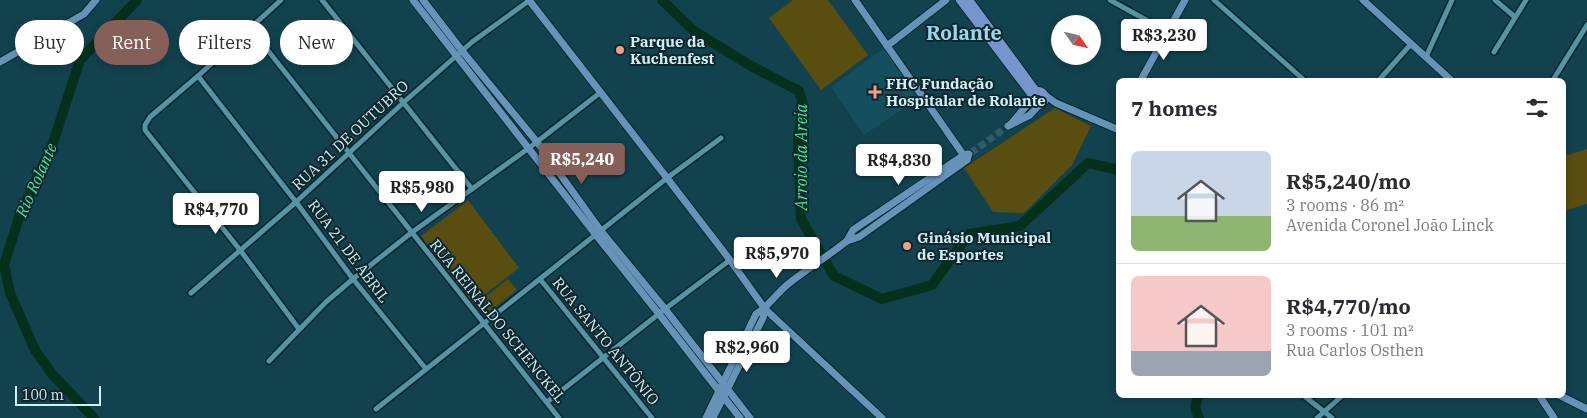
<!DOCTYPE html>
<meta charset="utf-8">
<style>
:root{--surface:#fff;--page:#f7f7f7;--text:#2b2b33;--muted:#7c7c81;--line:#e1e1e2;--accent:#855f58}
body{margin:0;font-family:"IBM Plex Serif",serif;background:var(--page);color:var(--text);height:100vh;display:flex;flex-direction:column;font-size:19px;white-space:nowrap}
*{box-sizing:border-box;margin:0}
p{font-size:16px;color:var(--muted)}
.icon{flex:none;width:28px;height:28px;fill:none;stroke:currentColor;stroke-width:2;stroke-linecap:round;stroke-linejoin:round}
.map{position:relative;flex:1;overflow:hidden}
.side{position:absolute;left:1116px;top:78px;width:450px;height:320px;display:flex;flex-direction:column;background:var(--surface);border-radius:8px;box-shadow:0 2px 8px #0003}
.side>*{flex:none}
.top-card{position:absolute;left:15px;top:20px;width:475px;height:45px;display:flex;gap:10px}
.needle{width:32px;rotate:124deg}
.controls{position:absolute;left:1051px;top:15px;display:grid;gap:10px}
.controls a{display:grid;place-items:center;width:50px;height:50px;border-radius:50%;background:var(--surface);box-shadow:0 2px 8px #0003;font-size:25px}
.scale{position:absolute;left:15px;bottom:12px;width:86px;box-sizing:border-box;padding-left:5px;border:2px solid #d1eff7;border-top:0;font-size:14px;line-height:18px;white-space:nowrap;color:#d1eff7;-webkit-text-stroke:4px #0d262d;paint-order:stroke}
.price{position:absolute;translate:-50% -42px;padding:0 11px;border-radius:5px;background:#fff;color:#222;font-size:16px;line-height:32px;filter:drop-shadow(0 1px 2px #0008)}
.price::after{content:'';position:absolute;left:50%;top:30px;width:15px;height:11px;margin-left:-8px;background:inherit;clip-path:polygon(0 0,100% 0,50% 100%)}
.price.selected{background:var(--accent);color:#fff}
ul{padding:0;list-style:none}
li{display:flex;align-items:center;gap:15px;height:125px;padding:0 15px}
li+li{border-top:1px solid var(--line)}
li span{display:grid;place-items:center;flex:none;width:140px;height:100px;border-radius:8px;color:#555}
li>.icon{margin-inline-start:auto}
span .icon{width:60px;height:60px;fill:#fffc;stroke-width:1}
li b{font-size:21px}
h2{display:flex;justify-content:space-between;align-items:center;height:60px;padding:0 15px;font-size:21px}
.pill{padding:0 18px;border-radius:22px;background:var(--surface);box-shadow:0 2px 8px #0003;font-size:18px;line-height:45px}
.pill.selected{background:var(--accent);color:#fff}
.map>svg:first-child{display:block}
</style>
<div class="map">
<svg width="1587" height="418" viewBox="0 0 1587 418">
<rect width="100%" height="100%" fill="#12424e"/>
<path fill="#154f5d" d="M884,48L920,97L864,135L831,87Z"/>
<g fill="#594d0f">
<path d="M793,0H828L868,55L821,90L769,18Z"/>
<path d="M1055,108L1091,126L1072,165L1024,213L993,212L964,168Z"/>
<path d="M1587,149V204L1564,211V156Z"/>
<path d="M468,200L519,268L472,304L421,236Z"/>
<path d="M508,279L517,290L484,316L475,305Z"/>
</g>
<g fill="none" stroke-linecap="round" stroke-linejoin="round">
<g stroke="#04311b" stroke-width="10">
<path d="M662,0L694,31L751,66L799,91L803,104L798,141L801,219L834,276L882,299L932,285L969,234L1020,226L1088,163L1119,170"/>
<path d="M1199,395L1195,407L1199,418"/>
<path d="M94,418L52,374L35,350L10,293L4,265L20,214L53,143L80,60L137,0"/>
</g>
<path stroke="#2f5c67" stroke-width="7" stroke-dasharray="7 3.5" stroke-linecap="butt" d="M971,153L1008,126"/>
<g stroke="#05272f" stroke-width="8">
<g id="street">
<path d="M281,0L198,76L150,117L145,125V130L240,250L299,329"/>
<path d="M322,0L472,189"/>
<path d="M1110,0L1168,32"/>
<path d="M1214,0L1304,80"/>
<path d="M1495,0L1515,17"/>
<path d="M250,28L559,418"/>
<path d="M1494,52L1526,0"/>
<path d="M1426,57L1452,0"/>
<path d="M198,76L296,202L353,279L426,369"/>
<path d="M1379,80L1411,44"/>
<path d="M1553,80L1587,25"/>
<path d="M540,279L652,418"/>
<path d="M191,293L296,202L404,102L472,42L530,0"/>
<path d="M269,361L326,302L353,279L411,233L529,148L601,92"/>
<path d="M1303,395L1332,418"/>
<path d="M547,402L665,309L730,260"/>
<path d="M376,409L667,178L721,138"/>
<path d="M1317,418L1343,395"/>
</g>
</g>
<g stroke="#05272f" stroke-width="9">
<g id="secondary">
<path d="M413,0L596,235L659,314L740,418"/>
<path d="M423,0L463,52L537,142L601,231L665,309L750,418"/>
<path d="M529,0L667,178L730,260L765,309L882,418"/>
<path d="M855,0L967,160"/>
<path d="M1363,0L1451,80"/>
<path d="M887,46L946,0"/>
<path d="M0,62L84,14L96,0"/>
<path d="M1141,80L1185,0"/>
<path d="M1045,95L1056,103L1119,130"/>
<path d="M1011,124L1031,100"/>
<path d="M1008,126L1030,115L1039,105"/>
<path d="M847,241L853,230L964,155L967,154"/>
<path d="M1539,395L1554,418"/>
<path d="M1559,395L1587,409"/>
<path d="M706,418L756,314C769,306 776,294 787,285C807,269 828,256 847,241L859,237L967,160L969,154"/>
<path d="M713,418L763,318L765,309"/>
</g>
</g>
<g stroke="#05272f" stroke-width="10">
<g id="primary">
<path d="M960,0L1032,95"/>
<path d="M969,0L1036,91"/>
<circle cx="1038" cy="98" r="7"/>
</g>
</g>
<use href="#street" stroke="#5693a3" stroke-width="5"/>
<use href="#secondary" stroke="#6694b8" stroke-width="7"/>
<use href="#primary" stroke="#7695cc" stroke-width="8"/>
</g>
<g fill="#f39f86" stroke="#0d262d" stroke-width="2">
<circle cx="620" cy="50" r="5"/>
<path d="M872.5 84.5h5v5h5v5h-5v5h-5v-5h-5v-5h5z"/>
<circle cx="907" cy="246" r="5"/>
</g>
<g text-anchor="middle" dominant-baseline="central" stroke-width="4" stroke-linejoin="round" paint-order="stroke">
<g font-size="15" font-weight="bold" fill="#d1eff7" stroke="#0d262d" text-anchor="start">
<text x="630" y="41">Parque da<tspan x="630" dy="17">Kuchenfest</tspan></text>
<text x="886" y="83">FHC Fundação<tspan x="886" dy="17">Hospitalar de Rolante</tspan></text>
<text x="917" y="237">Ginásio Municipal<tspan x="917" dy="17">de Esportes</tspan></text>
</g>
<g font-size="15" fill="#d1eff7" stroke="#0d262d">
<text transform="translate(350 135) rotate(-43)">RUA 31 DE OUTUBRO</text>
<text transform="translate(349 251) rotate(53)">RUA 21 DE ABRIL</text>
<text transform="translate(498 321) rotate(51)">RUA REINALDO SCHENCKEL</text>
<text transform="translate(606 341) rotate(51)">RUA SANTO ANTÔNIO</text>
</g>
<g font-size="16" font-style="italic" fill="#38ef99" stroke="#0d262d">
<text transform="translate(801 157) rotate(-90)">Arroio da Areia</text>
<text transform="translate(36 180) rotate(-66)">Rio Rolante</text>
</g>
<g font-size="20" font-weight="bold" fill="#9ad8e9" stroke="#0d262d">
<text x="964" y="32">Rolante</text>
</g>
</g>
</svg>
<div class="controls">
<a><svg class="needle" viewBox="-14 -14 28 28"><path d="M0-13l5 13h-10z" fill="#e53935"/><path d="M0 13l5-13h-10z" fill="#7c7c81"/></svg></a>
</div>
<div class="scale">100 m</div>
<b class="price" style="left:1164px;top:61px">R$3,230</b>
<b class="price selected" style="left:582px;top:185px">R$5,240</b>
<b class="price" style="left:899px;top:186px">R$4,830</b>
<b class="price" style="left:422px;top:213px">R$5,980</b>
<b class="price" style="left:216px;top:235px">R$4,770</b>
<b class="price" style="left:777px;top:279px">R$5,970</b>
<b class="price" style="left:747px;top:373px">R$2,960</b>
<div class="top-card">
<a class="pill">Buy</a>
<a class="pill selected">Rent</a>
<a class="pill">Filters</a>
<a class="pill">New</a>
</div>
<section class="side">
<h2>7 homes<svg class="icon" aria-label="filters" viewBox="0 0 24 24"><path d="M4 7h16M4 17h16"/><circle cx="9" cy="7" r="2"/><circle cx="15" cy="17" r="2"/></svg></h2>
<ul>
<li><span style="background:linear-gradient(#c9d6e8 65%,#8fb573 0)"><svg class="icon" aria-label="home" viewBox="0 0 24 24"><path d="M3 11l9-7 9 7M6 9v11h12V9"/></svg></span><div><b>R$5,240/mo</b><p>3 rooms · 86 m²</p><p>Avenida Coronel João Linck</p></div></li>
<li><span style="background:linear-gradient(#f6c9c9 75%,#9aa5b1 0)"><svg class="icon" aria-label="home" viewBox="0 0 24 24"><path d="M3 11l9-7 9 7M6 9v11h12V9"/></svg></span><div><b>R$4,770/mo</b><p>3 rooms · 101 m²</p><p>Rua Carlos Osthen</p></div></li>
</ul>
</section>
</div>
